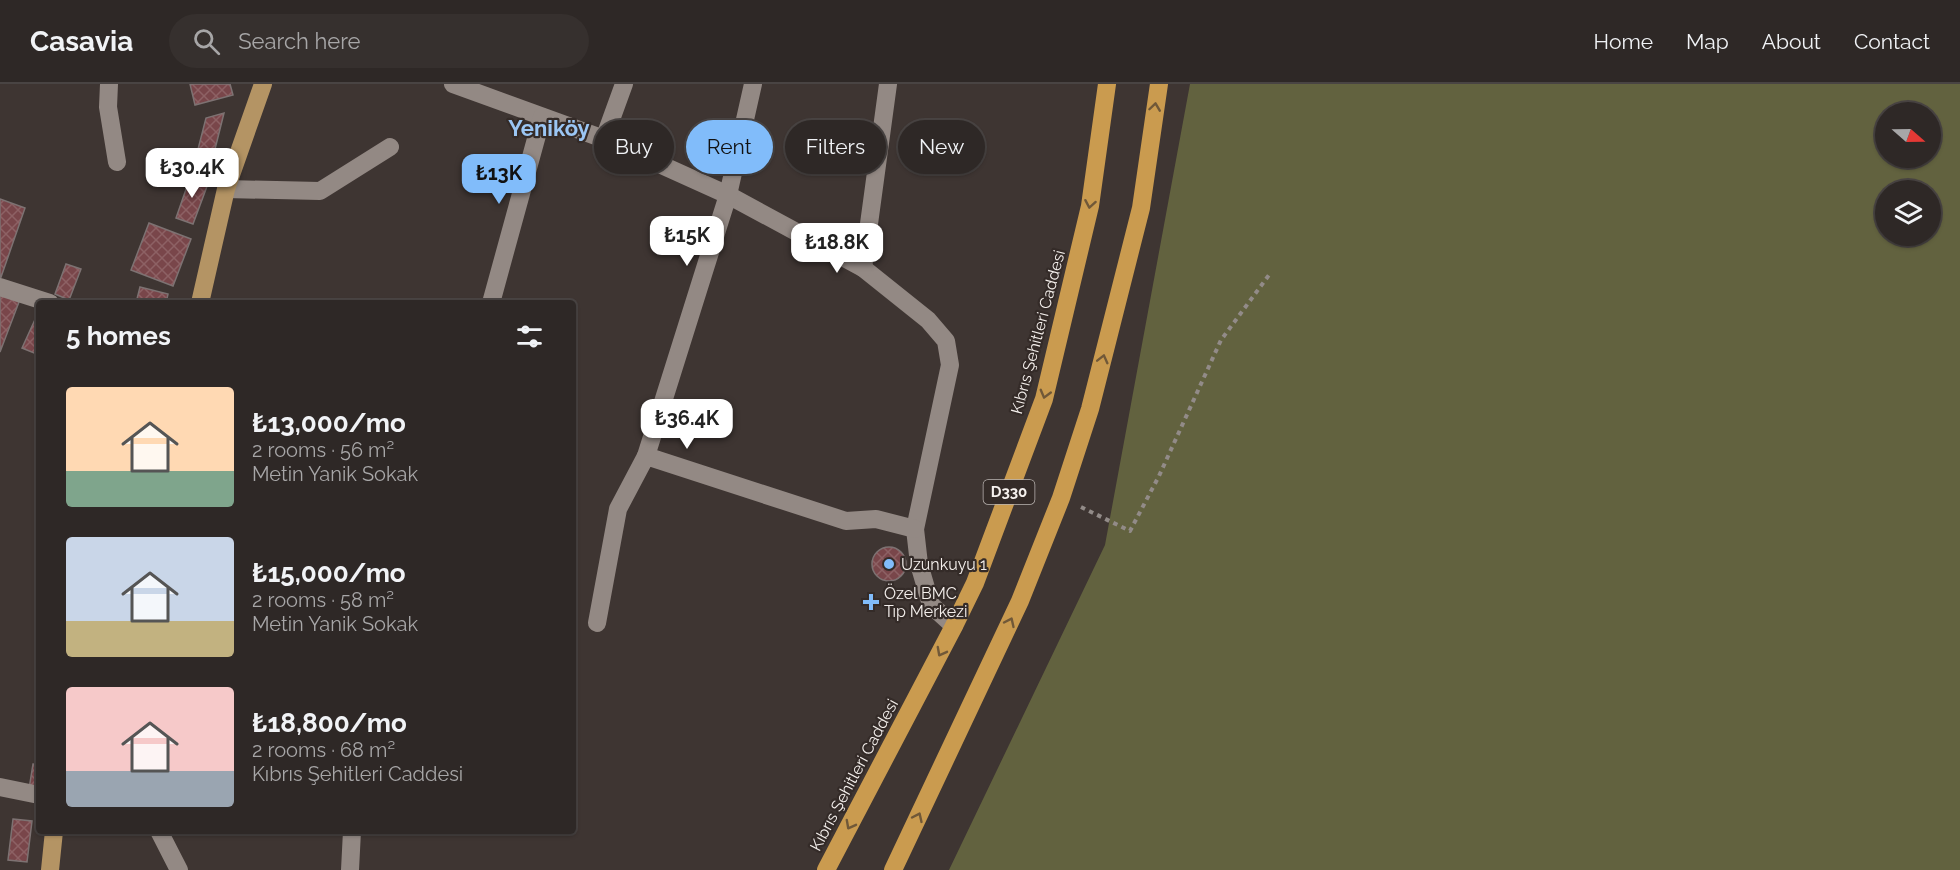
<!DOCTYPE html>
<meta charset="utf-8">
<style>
:root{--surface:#2e2826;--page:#36302e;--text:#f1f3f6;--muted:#a7a6a7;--line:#494443;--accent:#81bcfa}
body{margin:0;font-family:Raleway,sans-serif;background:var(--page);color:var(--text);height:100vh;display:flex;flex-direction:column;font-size:22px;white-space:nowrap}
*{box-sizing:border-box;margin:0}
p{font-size:20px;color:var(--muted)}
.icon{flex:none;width:33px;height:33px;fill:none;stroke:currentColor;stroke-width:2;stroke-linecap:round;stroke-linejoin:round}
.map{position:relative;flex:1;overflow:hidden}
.drawer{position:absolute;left:36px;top:216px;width:540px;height:534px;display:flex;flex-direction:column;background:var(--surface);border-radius:6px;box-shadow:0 2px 4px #0004,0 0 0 2px var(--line)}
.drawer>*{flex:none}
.guide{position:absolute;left:594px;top:36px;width:570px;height:54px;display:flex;gap:12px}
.needle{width:39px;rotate:110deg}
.controls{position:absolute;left:1875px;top:18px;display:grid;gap:12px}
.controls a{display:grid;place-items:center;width:66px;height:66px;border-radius:50%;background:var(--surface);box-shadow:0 2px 4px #0004,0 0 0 2px var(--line);font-size:30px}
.price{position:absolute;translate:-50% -51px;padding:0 14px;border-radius:12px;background:#fff;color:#222;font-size:20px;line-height:39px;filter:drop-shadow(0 2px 3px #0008)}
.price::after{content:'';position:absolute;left:50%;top:36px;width:18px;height:14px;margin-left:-9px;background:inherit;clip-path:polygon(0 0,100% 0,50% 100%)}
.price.current{background:var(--accent);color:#111}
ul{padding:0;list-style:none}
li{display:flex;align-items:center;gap:18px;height:150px;padding:0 30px}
li span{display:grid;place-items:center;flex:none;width:168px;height:120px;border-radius:6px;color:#555}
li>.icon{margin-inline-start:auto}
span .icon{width:72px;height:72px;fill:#fffc;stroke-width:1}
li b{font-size:26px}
h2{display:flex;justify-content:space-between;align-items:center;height:72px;padding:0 30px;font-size:26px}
.pill{padding:0 21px;border-radius:27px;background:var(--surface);box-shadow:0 2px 4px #0004,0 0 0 2px var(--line);font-size:21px;line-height:54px}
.pill.current{background:var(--accent);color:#111}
header{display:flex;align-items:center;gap:36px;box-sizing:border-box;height:84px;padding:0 30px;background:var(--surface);border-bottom:2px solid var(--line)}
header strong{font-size:28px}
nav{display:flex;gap:33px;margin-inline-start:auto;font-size:21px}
.search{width:420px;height:54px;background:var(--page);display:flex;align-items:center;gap:15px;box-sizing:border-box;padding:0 21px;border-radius:33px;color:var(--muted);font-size:22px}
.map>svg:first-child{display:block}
</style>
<header>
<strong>Casavia</strong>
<div class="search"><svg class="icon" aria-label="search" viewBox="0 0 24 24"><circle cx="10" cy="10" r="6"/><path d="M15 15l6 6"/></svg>Search here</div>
<nav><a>Home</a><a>Map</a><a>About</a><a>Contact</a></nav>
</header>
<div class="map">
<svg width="1960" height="786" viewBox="0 0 1960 786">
<defs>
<pattern id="building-cross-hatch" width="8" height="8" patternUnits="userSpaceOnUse" patternTransform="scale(1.5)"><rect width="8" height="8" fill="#79464a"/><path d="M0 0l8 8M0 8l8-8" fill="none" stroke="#8d6164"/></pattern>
</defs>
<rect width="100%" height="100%" fill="#3e3532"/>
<path fill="#62623f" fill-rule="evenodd" d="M1190,0H1960V786H949L1105,461ZM1886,28H1930V74H1886ZM1886,106H1930V152H1886Z"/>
<g fill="url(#building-cross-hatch)" stroke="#7d7272" stroke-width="1.5">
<path d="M190,0H230L233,11L195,21Z"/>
<path d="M224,29L211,81L195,77L206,34Z"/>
<path d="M191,91L209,97L193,140L176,134Z"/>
<path d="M0,115L25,124L0,196Z"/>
<path d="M149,139L191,155L173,202L131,186Z"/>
<path d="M66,180L81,185L69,216L55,210Z"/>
<path d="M140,203L168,210L166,219H136Z"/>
<path d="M0,210L19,218L0,268Z"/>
<path d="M38,229L39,230V271L22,264Z"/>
<circle cx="889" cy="480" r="17"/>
<path d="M33,680L39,681V706L29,705Z"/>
<path d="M13,735L32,737L27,778L8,776Z"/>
</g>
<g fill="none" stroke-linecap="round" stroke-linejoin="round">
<path stroke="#928b88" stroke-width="4" stroke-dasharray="4.5 4.5" stroke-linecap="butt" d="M1081,423L1130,447L1159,392L1221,256L1269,191"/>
<g stroke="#938984" stroke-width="18">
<path d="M109,0L108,23L117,78"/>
<path d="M453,0L604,55L728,111L863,184L928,236L946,257L950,281L915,445L919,480L931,521L954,542"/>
<path d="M604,55L624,0"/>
<path d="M226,105L320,107L390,63"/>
<path d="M863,184L888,0"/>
<path d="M0,203L50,219"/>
<path d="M491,219L542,33"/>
<path d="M646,372L728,111L753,0"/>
<path d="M597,539L618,425L646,372L846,437L876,435L915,445"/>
<path d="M0,703L39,711"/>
<path d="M159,747L179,786"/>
<path d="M350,786L352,747"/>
</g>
<g stroke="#b49464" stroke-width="18">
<path d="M200,219L226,105L263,0"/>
<path d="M50,786L54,747"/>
</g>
<g stroke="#ca9b4f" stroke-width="18">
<path d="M826,786L954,542L975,499L1044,315L1090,122L1107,0"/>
<path d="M893,786L1020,517L1061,414L1090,325L1141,124L1159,0"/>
</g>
</g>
<defs><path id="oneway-chevron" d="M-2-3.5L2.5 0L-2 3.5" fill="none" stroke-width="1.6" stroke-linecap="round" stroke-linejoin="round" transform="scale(1.5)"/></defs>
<g stroke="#705838">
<use href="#oneway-chevron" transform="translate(1155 23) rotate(-82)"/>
<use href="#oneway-chevron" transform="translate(1090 120) rotate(100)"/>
<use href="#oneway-chevron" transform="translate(1103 275) rotate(-76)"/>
<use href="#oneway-chevron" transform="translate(1045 310) rotate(105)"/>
<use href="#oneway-chevron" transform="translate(1010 538) rotate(-65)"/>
<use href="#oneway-chevron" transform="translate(941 568) rotate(118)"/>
<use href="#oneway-chevron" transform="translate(918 733) rotate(-65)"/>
<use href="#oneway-chevron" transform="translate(850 741) rotate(118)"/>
</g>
<g fill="#81bcfa" stroke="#342b28" stroke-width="2">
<circle cx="889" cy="480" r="6"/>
<path d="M868 509h6v6h6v6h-6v6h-6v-6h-6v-6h6z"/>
</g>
<g text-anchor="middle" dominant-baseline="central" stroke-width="4.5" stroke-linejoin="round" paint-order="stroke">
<rect fill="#342b28" stroke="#bbb5b2" stroke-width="1.5" x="983.5" y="396" width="51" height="24" rx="4.5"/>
<g font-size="15" font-weight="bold" fill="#f5f0ed">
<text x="1009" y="408">D330</text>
</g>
<g font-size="16" fill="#f5f0ed" stroke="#342b28">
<text transform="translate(1038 248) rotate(-75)">Kıbrıs Şehitleri Caddesi</text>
<text transform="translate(854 691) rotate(-62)">Kıbrıs Şehitleri Caddesi</text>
</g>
<g font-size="16" fill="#f5f0ed" stroke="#342b28" text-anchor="start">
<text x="901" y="480">Uzunkuyu 1</text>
<text x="884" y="509">Özel BMC<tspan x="884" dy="18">Tıp Merkezi</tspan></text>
</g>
<g font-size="22" font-weight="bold" fill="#9bc6f4" stroke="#342b28">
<text x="549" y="44">Yeniköy</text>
</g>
</g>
</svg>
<div class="controls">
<a><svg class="needle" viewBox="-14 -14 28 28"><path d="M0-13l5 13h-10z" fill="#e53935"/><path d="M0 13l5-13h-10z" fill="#a7a6a7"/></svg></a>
<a><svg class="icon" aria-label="layers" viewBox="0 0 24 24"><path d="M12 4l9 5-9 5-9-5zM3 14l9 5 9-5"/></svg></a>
</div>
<b class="price" style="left:192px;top:115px">₺30.4K</b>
<b class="price current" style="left:499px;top:121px">₺13K</b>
<b class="price" style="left:687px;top:183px">₺15K</b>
<b class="price" style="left:837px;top:190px">₺18.8K</b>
<b class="price" style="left:687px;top:366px">₺36.4K</b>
<div class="guide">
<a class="pill">Buy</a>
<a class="pill current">Rent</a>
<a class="pill">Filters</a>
<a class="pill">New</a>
</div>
<section class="drawer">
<h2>5 homes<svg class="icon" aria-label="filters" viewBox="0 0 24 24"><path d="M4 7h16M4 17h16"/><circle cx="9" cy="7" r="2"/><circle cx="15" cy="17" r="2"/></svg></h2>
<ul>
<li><span style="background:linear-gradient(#ffd9b3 70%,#7fa58c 0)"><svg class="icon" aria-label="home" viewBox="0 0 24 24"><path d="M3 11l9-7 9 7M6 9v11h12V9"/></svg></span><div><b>₺13,000/mo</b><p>2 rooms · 56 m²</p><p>Metin Yanik Sokak</p></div></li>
<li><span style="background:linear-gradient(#c9d6e8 70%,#c2b280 0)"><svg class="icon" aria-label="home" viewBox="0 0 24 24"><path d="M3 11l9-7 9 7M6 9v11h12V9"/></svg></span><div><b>₺15,000/mo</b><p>2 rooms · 58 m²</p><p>Metin Yanik Sokak</p></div></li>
<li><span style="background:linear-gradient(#f6c9c9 70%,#9aa5b1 0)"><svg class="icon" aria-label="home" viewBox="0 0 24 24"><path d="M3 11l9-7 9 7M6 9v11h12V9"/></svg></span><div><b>₺18,800/mo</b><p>2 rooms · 68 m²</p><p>Kıbrıs Şehitleri Caddesi</p></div></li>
</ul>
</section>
</div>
